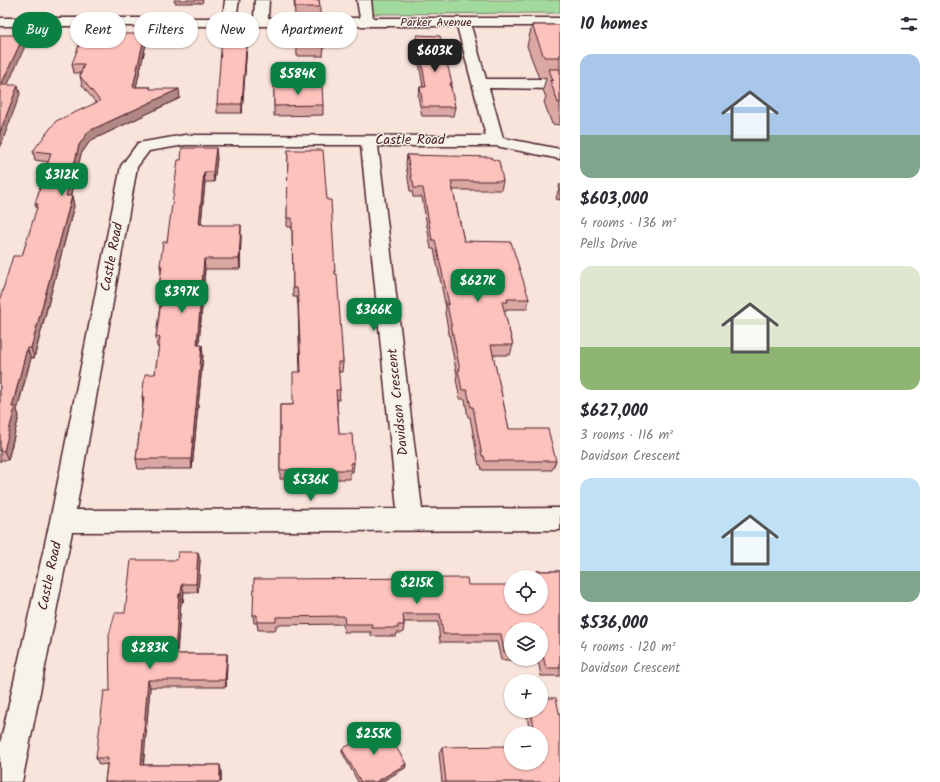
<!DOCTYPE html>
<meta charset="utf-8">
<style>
:root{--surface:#fff;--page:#f7f7f7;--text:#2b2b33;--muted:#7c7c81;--accent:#0b8043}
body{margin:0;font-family:Kalam,sans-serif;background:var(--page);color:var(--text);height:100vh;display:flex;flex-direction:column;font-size:15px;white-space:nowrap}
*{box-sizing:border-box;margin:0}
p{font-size:13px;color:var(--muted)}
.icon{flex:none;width:22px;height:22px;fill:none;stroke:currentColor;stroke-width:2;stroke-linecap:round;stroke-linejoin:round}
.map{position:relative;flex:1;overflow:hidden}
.sheet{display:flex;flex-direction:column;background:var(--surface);width:380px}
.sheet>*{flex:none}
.hud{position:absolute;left:12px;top:12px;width:380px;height:36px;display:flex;gap:8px}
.fabs{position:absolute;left:504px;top:570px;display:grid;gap:8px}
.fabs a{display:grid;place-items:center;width:44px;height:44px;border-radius:50%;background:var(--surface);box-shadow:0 1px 3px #0004;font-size:20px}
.price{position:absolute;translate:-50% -34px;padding:0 9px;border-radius:8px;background:var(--accent);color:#fff;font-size:13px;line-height:26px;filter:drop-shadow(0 1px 2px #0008)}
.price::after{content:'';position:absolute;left:50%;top:24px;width:12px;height:9px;margin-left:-6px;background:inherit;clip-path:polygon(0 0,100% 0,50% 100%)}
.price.current{background:#222;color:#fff}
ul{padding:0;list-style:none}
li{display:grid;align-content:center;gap:8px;height:212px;padding:0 20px}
li span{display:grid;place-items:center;height:124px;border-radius:12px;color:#555}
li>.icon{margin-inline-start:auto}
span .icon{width:72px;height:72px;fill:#fffc;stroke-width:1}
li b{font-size:17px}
h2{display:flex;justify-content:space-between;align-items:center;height:48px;padding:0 20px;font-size:17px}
.chip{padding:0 14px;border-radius:18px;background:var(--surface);box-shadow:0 1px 3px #0004;font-size:14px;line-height:36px}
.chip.current{background:var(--accent);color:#fff}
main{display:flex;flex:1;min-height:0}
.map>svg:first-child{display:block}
</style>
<main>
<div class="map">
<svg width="560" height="782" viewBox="0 0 560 782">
<rect width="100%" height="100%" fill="#f9e4db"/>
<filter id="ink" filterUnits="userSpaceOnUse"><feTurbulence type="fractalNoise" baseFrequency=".025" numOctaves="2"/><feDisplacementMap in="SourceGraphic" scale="8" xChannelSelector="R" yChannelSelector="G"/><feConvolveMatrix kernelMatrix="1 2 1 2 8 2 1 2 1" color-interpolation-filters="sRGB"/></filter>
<g filter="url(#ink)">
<path fill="#a2da9e" stroke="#767c64" d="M370,0H560V13L372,14Z"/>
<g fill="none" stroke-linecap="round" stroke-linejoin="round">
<g stroke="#4a1f2b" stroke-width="3">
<path id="minor" d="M225,0H239L236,18H254L255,0H269L268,18H360L357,0H371L373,18H560V26H471L486,79H560V89L489,88L503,138L560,149V159L496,146H378L422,509L560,508V530L72,532L22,782H0V744L50,521L121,166L138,143L185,135L486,136L457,26H0V18H223ZM185,145H361L397,509L76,510L137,167L149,151Z"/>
</g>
<use href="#minor" fill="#f7f3e8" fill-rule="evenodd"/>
</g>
<g fill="#daa7a3" stroke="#4a1f2b" fill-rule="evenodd">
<path d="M174,0H203L202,3H175Z"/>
<path d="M294,0H319L320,7V16H295Z"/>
<path d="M296,18L324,46L323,56H297Z"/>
<path d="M532,25H560V125L552,124L544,102L546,97L543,90L546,78H539L527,46Z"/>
<path d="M145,34L146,44L136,87H150V89L180,98L90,141L81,154L70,196H72L74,206L34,358H31L17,410L19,416L8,460H0V462V299L22,256L37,210L35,204L48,162L35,160L33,151L96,103L82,85L80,76L81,73H74L72,64Z"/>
<path d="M417,35L452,83L451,89L455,107L453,116H422L418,96L420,87H423L416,44Z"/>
<path d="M247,36V45L242,113H217V104Z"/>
<path d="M274,86L323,105V115L274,116Z"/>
<path d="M288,150L327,200L335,274L343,362L342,372H338L340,390L339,400H337L339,434L354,463L353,472H350V479H280V405H293L300,372L298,306L297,297H293L292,227H287Z"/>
<path d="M407,155L492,159L503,181L501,190H453L464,241L529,299L527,309H506V311H504L513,345L510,355H493L509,429L556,461L552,470H482L481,465H479L470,417H468L465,399H460L456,379L457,375L445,313L446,308L434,249H431L422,197H413L412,191H410L406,165Z"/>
<path d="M217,158L214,182H205L201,224L203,225L241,235L240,269H205L199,345L203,355L192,469H138L136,459L143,404L142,397L155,374L159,347H157L156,337L161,297H160L159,287L161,272L160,266L167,242L181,160Z"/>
<path d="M560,184V200L556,199Z"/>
<path d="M200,560L198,592H184L183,602H181L177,654H227V661L226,687H150L143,765H220L221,771V782H105L107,764L99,765L96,758L110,691L125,613Z"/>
<path d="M537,571H560V676H541L538,660H501L497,642H440L438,622H404V625L403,633H397L396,636H371V632H344L343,624L276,625V630H258L257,623H254L253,615L468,585L541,607V577H534ZM511,629H541V659H511Z"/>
<path d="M526,711H541L560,782H442L439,753L442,747L541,763V733H530Z"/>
<path d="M342,749L406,764L405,768L381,782H358L342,752Z"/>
</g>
<g fill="#b28884" stroke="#4a1f2b">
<path d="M145,34L146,44L134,96L133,87Z"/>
<path d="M24,35L26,44L4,93L1,85Z"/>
<path d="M247,36V45L242,113V104Z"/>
<path d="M18,85L20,94L0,148V132Z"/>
<path d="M179,89L180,98L90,141L81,154L68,206L66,196L79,145L89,131Z"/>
<path d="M216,148L217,158L214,182L213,172Z"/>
<path d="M204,172L205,182L200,234L199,224Z"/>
<path d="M72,196L74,206L34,358L31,348Z"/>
<path d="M241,225V235L240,269L239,259Z"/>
<path d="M204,259L205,269L198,355L197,345Z"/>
<path d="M202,345L203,355L192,469L191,459Z"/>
<path d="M27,348L31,358L17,410L19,416L8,460L4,451L12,407Z"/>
<path d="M198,552L200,560L198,592L196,584Z"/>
<path d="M182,584L184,592L183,602L181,594Z"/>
<path d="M179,594L181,602L176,661L175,654Z"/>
<path d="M227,654V661L226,687L225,680Z"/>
<path d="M148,680L150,687L143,771L141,765Z"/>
<path d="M406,764L405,768L381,782H376Z"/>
<path d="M220,765L221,771V782H220Z"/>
</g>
<g fill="#fec2bd" stroke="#4a1f2b">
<path d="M295,0H319L320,7H295Z"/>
<path d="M296,18H321L324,46H297Z"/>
<path d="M532,25H560V57H544Z"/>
<path d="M83,34H145L133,87H150V89H179L89,131L79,145L66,196H72L31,348H27L12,407H15L4,451H0V308L1,304H0V299L13,256H22L38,204H35L51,153L33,151L56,121L100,101L80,76L84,64H72Z"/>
<path d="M0,35H24L1,85H18L0,132Z"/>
<path d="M417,35L440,36L452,83H450L455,107H423L420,87H426Z"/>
<path d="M222,36H247L242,104H217Z"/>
<path d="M549,69H560V103H558L550,80L553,81Z"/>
<path d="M274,86H322L323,105L274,106Z"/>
<path d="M182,148H216L213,172H204L199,224H203V225H241L239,259H204L197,345H202L191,459H136L144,397H142L145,374H155L160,337H156L163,287H159L162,266H160L163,242H167L178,160H181Z"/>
<path d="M288,150H323L327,200H331L335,274H337L343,362H338L340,390H336L339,434H352L354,463H350L351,470H280V405H293V372H301L298,296L297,288H293L292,218H287Z"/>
<path d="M407,155L491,157L492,159L499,161L503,181H451L464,241L511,242L529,299H507L508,302H502L513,345H491L509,429H548L556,461H485L484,456H482L473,407H471L467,390H462L458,370H460L447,304H449L435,240H432L423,188H414L413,181H412Z"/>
<path d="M178,552H198L196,584H182L181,594H179L175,654H227L225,680H148L141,765H220V782H105L108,758H96L104,691H110L109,635L115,613H125L131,560H177Z"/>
<path d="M537,571H560V668H546L542,652H541V629H511V652H504L501,634H443L440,614H403L404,625H398V628H372V624H345L344,616L276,617V622H257V615H253L254,579L467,578L468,585H511V607H541V577H538Z"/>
<path d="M541,698H556L560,717V782H446L442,747L511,746V763H541V733H535L531,711H541Z"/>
<path d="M384,726L406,764L376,782H361L342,749Z"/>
</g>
</g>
<g text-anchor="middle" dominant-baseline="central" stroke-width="3" stroke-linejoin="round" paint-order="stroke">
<g font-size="12" fill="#4a1f2b" stroke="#f7f3e8">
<text x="436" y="22">Parker Avenue</text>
</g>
<g font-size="14" fill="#4a1f2b" stroke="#f7f3e8">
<text x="410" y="140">Castle Road</text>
<text transform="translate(112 257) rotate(-79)">Castle Road</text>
<text transform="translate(398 402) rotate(-96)">Davidson Crescent</text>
<text transform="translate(50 576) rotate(-78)">Castle Road</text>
</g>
</g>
</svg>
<div class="fabs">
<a><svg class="icon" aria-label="locate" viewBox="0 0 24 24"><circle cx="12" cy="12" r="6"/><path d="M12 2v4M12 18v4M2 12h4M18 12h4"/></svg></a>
<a><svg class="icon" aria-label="layers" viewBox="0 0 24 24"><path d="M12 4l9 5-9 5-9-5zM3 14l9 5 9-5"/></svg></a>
<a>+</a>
<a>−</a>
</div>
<b class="price current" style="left:435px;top:73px">$603K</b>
<b class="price" style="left:298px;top:96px">$584K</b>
<b class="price" style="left:62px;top:197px">$312K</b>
<b class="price" style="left:478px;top:303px">$627K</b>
<b class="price" style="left:182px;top:314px">$397K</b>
<b class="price" style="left:374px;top:332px">$366K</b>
<b class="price" style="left:311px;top:502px">$536K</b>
<b class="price" style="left:417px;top:605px">$215K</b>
<b class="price" style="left:150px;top:670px">$283K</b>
<b class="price" style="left:374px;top:756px">$255K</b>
<div class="hud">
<a class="chip current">Buy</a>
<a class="chip">Rent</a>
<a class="chip">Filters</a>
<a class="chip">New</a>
<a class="chip">Apartment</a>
</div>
</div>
<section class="sheet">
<h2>10 homes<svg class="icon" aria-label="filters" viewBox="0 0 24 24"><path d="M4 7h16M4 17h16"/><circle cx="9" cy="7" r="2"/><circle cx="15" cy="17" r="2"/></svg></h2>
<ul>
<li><span style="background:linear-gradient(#a9c7e8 65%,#7fa58c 0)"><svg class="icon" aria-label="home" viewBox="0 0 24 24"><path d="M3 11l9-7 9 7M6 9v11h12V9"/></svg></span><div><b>$603,000</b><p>4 rooms · 136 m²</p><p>Pells Drive</p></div></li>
<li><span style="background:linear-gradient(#dfe7d0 65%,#8fb573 0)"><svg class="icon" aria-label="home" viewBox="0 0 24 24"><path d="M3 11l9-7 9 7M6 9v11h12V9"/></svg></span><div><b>$627,000</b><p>3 rooms · 116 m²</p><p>Davidson Crescent</p></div></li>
<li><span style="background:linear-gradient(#bfe0f5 75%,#7fa58c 0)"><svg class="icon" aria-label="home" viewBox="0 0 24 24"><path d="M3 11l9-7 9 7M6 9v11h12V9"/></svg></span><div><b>$536,000</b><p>4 rooms · 120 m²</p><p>Davidson Crescent</p></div></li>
</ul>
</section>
</main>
